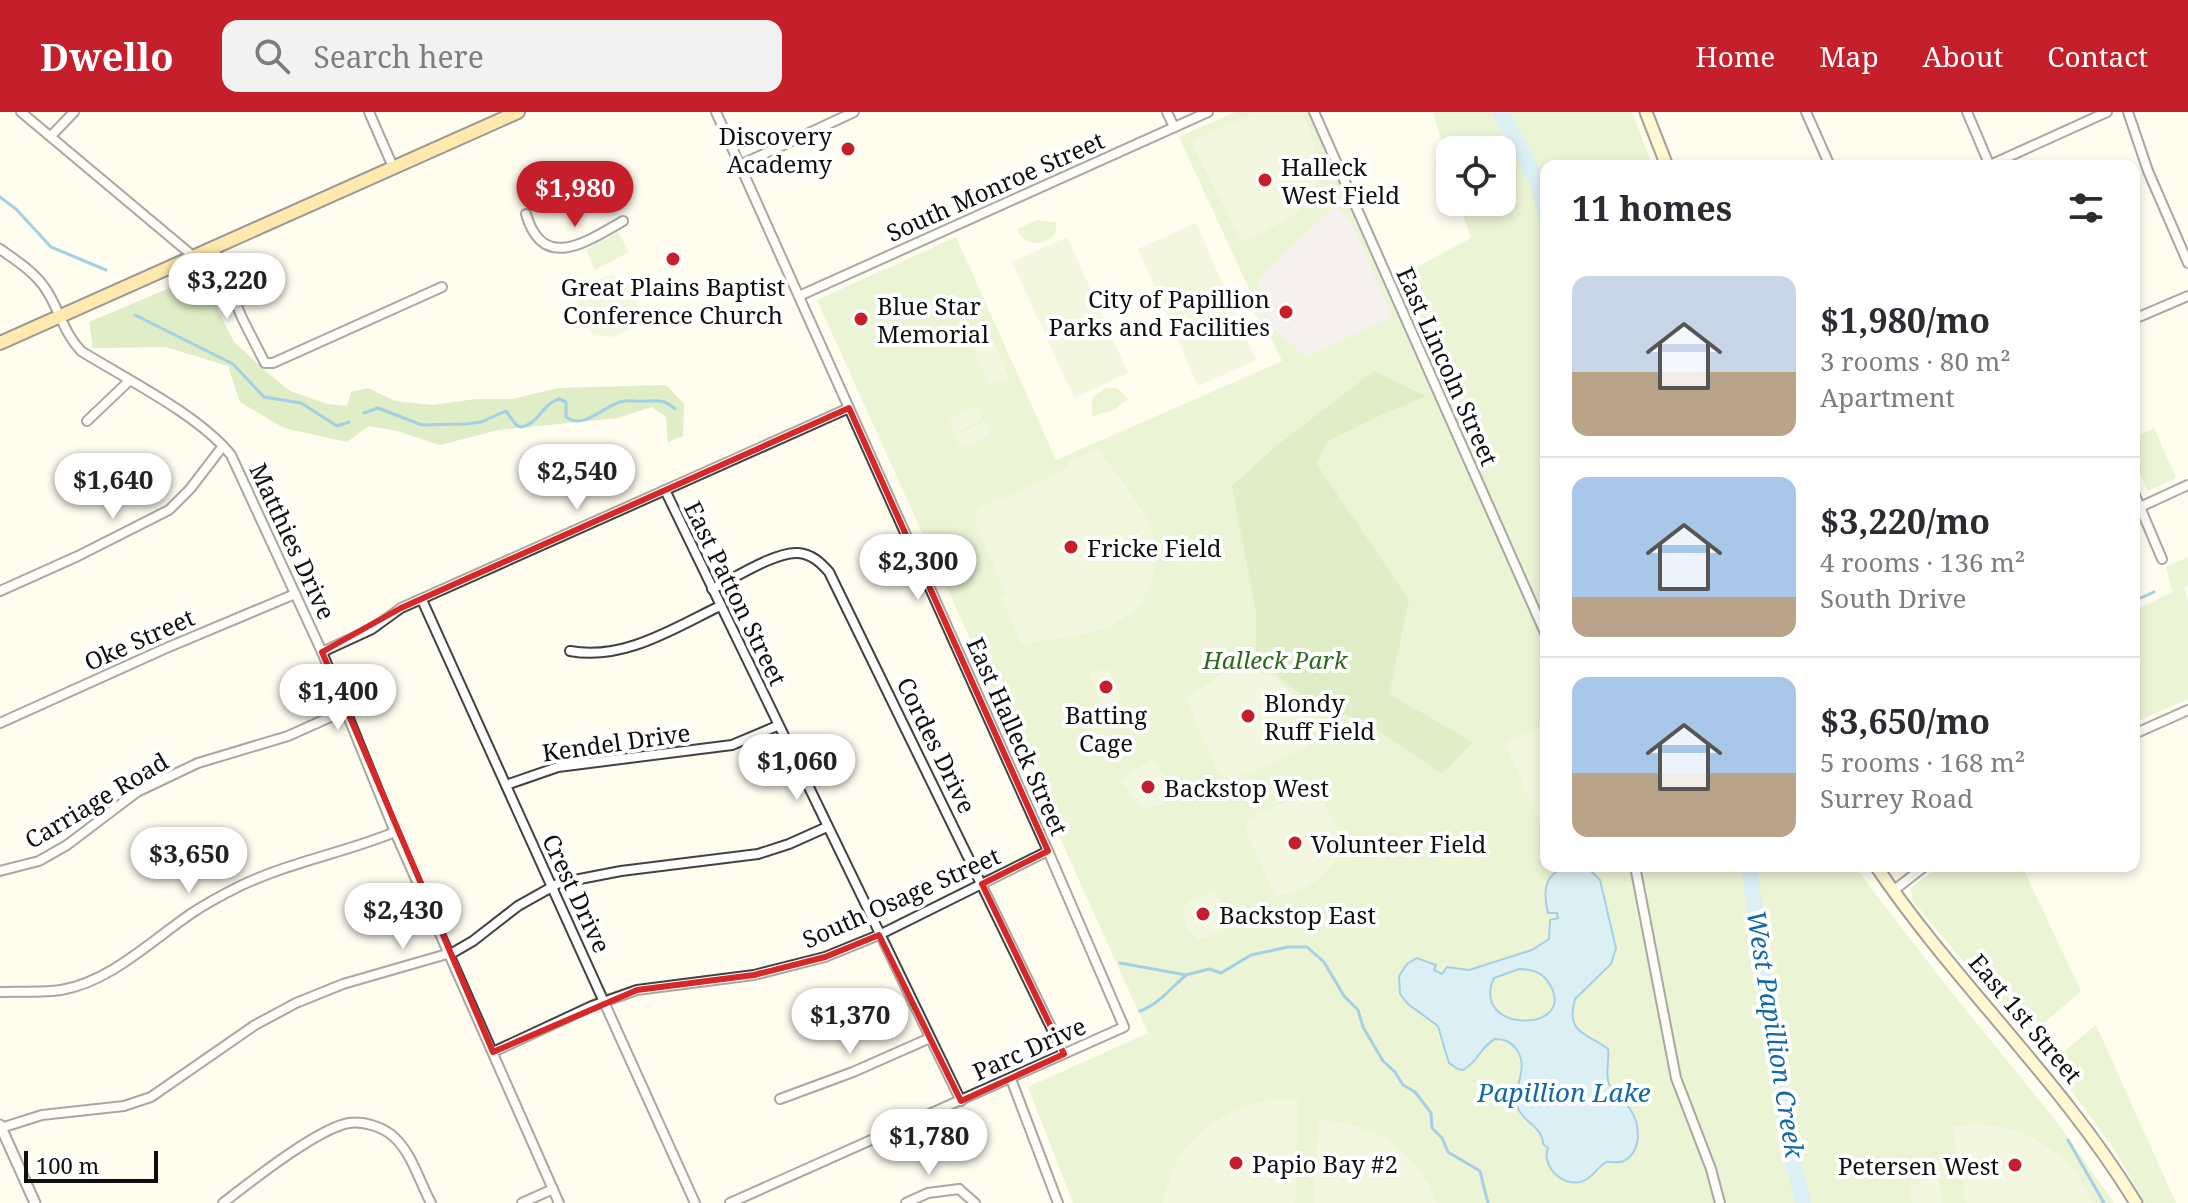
<!DOCTYPE html>
<meta charset="utf-8">
<style>
:root{--surface:#fff;--page:#f2f2f3;--text:#2b2b33;--muted:#7c7c81;--line:#e1e1e2;--accent:#c61f2c}
body{margin:0;font-family:"Noto Serif",serif;background:var(--page);color:var(--text);height:100vh;display:flex;flex-direction:column;font-size:30px;white-space:nowrap}
*{box-sizing:border-box;margin:0}
p{font-size:26px;color:var(--muted)}
.icon{flex:none;width:44px;height:44px;fill:none;stroke:currentColor;stroke-width:2;stroke-linecap:round;stroke-linejoin:round}
.map{position:relative;flex:1;overflow:hidden}
.side{position:absolute;left:1540px;top:48px;width:600px;height:712px;display:flex;flex-direction:column;background:var(--surface);border-radius:16px;box-shadow:0 4px 12px #0003}
.side>*{flex:none}
.fabs{position:absolute;left:1436px;top:24px;display:grid;gap:16px}
.fabs a{display:grid;place-items:center;width:80px;height:80px;border-radius:16px;background:var(--surface);box-shadow:0 4px 12px #0003;font-size:40px}
.scale{position:absolute;left:24px;bottom:20px;width:134px;box-sizing:border-box;padding-left:8px;border:4px solid #0f0f0f;border-top:0;font-size:22px;line-height:28px;white-space:nowrap;color:#0f0f0f;-webkit-text-stroke:6px #fff;paint-order:stroke}
.price{position:absolute;translate:-50% -68px;padding:0 18px;border-radius:28px;background:#fff;color:#222;font-size:26px;line-height:52px;filter:drop-shadow(0 2px 4px #0008)}
.price::after{content:'';position:absolute;left:50%;top:48px;width:24px;height:18px;margin-left:-12px;background:inherit;clip-path:polygon(0 0,100% 0,50% 100%)}
.price.on{background:var(--accent);color:#fff}
ul{padding:0;list-style:none}
li{display:flex;align-items:center;gap:24px;height:200px;padding:0 32px}
li+li{border-top:2px solid var(--line)}
li span{display:grid;place-items:center;flex:none;width:224px;height:160px;border-radius:16px;color:#555}
li>.icon{margin-inline-start:auto}
span .icon{width:96px;height:96px;fill:#fffc;stroke-width:1}
li b{font-size:34px}
h2{display:flex;justify-content:space-between;align-items:center;height:96px;padding:0 32px;font-size:34px}
header{display:flex;align-items:center;gap:48px;box-sizing:border-box;height:112px;padding:0 40px;background:var(--accent);color:#fff}
header strong{font-size:38px}
nav{display:flex;gap:44px;margin-inline-start:auto;font-size:28px}
.search{width:560px;height:72px;background:var(--page);display:flex;align-items:center;gap:20px;box-sizing:border-box;padding:0 28px;border-radius:16px;color:var(--muted);font-size:30px}
.map>svg:first-child{display:block}
</style>
<header>
<strong>Dwello</strong>
<div class="search"><svg class="icon" aria-label="search" viewBox="0 0 24 24"><circle cx="10" cy="10" r="6"/><path d="M15 15l6 6"/></svg>Search here</div>
<nav><a>Home</a><a>Map</a><a>About</a><a>Contact</a></nav>
</header>
<div class="map">
<svg width="2188" height="1091" viewBox="0 0 2188 1091">
<rect width="100%" height="100%" fill="#fffcf0"/>
<path fill="#ece3ed" d="M1335,94L1352,111L1393,205L1306,244L1255,201L1260,165Z"/>
<g fill="#d4ecb7" fill-rule="evenodd">
<path d="M1235,0H1321L1431,248L1437,245L1400,164L1471,126L1459,90H1502V38H1450V59L1433,0H1632L1650,47L1640,54H1546V754H1854L1948,876L2057,1010L2114,1091H1073L1028,975L1148,921L817,188L956,125L1056,348L1282,249L1263,210L1254,202L1255,190L1179,25ZM1335,94L1352,111L1392,205L1306,244L1255,201L1260,165Z"/>
<path d="M1037,108L1057,111L1055,122L1051,126C1036,135 1024,132 1017,117Z"/>
<path d="M618,120L629,140L595,158L586,138Z"/>
<path d="M1106,276H1117L1128,287L1114,298L1092,304V286Z"/>
<path d="M2154,316L2176,366L2148,379L2134,347V325Z"/>
<path d="M2188,445V474L2184,475L2188,488V587L2134,611V499L2178,477L2172,478L2166,455Z"/>
<path d="M1940,754H2022L2081,879L2027,926L1912,788L1911,776Z"/>
<path d="M2096,913L2176,1091H2145L2114,1037L2051,950Z"/>
</g>
<g fill="#b8dd96">
<path d="M193,166L215,193L234,230L268,261L290,279L328,292L347,294L351,280L368,276L395,289L432,293L476,287H513L558,276L666,273L684,292L683,324L668,330L666,305L652,295L618,306L498,318L440,333L397,319L369,314L347,330L284,316L240,290L228,254L166,235L93,236L89,210Z"/>
<path d="M1374,259L1426,284L1381,303L1328,329L1316,351L1409,488L1389,582L1473,630L1442,662L1372,614L1303,585L1256,546V500L1232,374L1276,334Z"/>
</g>
<g fill="#e5f2ca">
<path d="M1257,0H1302C1337,80 1316,97 1242,129L1194,36L1197,27Z"/>
<path d="M1196,111L1256,248L1198,274L1138,137Z"/>
<path d="M1067,125L1128,261L1074,286L1012,150Z"/>
<path d="M612,163C635,163 638,191 645,210L613,225L593,223L574,184L577,174Z"/>
<path d="M989,221L1009,265L990,274L970,229Z"/>
<path d="M977,294L983,308L954,321L948,307Z"/>
<path d="M984,310L990,323L961,336L955,323Z"/>
<path d="M1097,337C1129,380 1179,428 1144,484C1136,498 1122,509 1107,515C1080,525 1049,527 1022,533L1001,484L1006,481L974,408L978,397L1069,356L1067,350Z"/>
<path d="M1101,556L1103,560L1109,557L1122,588L1104,596L1089,561Z"/>
<path d="M1234,558C1284,557 1305,589 1308,635L1232,668L1220,663L1186,588L1223,561Z"/>
<path d="M1544,613L1546,619V704L1539,708L1505,631Z"/>
<path d="M1151,647H1154L1174,680L1161,692L1145,696L1137,692L1121,669Z"/>
<path d="M1317,675L1336,716L1338,745C1323,770 1302,778 1275,785L1245,716L1248,707Z"/>
<path d="M1215,780L1228,817L1197,828L1186,815L1183,797L1189,790Z"/>
<path d="M1272,988H1298L1295,1091H1163C1174,1031 1213,999 1272,988Z"/>
<path d="M1319,1007C1374,1014 1417,1036 1436,1091H1313Z"/>
<path d="M1972,1012C2026,1014 2072,1040 2092,1091H1966L1953,1015Z"/>
<path d="M1935,1066L1939,1068L1942,1091H1912L1909,1073Z"/>
</g>
<path fill="#b2e0f9" stroke="#3699d4" stroke-width="2" fill-rule="evenodd" d="M1573,754L1590,758L1600,768L1616,836L1611,852L1575,887C1565,922 1587,921 1608,937C1610,949 1604,962 1610,974C1615,984 1624,989 1630,997C1640,1012 1643,1038 1624,1049C1620,1051 1611,1050 1606,1050C1598,1055 1594,1063 1587,1067C1567,1080 1540,1055 1548,1036L1543,1032C1543,1015 1523,1010 1518,996C1511,976 1530,958 1517,938C1511,930 1505,927 1495,927C1481,934 1478,950 1463,958L1458,957L1449,951L1438,914L1408,892L1400,882L1399,864L1407,852L1417,846L1436,853L1434,858L1442,862L1447,855L1469,858L1532,838L1549,827L1550,808L1558,806L1557,801H1548C1542,777 1545,758 1573,754ZM1519,857C1532,857 1543,860 1550,873C1578,921 1469,922 1494,866Z"/>
<g fill="none" stroke-linecap="round" stroke-linejoin="round">
<g stroke="#3699d4" stroke-width="3">
<path d="M0,85L16,97L51,135L106,158"/>
<path d="M135,203L233,252L264,285L301,291L337,314L349,310"/>
<path d="M364,301L378,296L422,313L465,312L481,310L506,299L516,313L521,315C539,312 542,292 559,287L566,290V305C583,318 603,295 620,290C629,287 636,290 646,289C659,289 664,287 675,297"/>
<path d="M2134,489L2154,480"/>
<path d="M1120,851L1186,863L1209,857L1221,861L1251,843L1288,835H1307L1324,850L1344,884L1358,898L1363,915L1383,949L1395,960L1403,973L1415,980L1431,1001L1432,1016L1442,1026L1448,1040L1480,1059L1488,1091"/>
<path d="M1140,899C1159,892 1171,876 1186,863"/>
<path d="M2068,1028L2104,1091"/>
</g>
<g stroke="#b2e0f9" stroke-width="16">
<path d="M1501,0L1538,72L1546,103"/>
<path d="M1749,754L1770,905L1791,1039L1803,1091"/>
</g>
<g stroke="#424242" stroke-width="12">
<g id="minor">
<path d="M21,0L193,144"/>
<path d="M369,0L393,55"/>
<path d="M716,0L1048,739L1124,915L730,1091"/>
<path d="M1167,0L1174,15"/>
<path d="M1314,0L1546,523"/>
<path d="M1806,0L1830,54"/>
<path d="M1967,0L1990,54"/>
<path d="M2128,0L2148,59L2188,151"/>
<path d="M51,24L74,0"/>
<path d="M740,53L854,0"/>
<path d="M1988,54L2107,0"/>
<path d="M526,102C543,161 588,129 623,109"/>
<path d="M213,135L242,206L265,251H273L442,175"/>
<path d="M0,137C17,149 36,161 47,179C60,200 64,221 81,239C126,267 199,303 231,343L322,540L395,720L559,1091"/>
<path d="M799,184L1208,0"/>
<path d="M2134,207L2188,184"/>
<path d="M87,309L129,269"/>
<path d="M665,378L961,989"/>
<path d="M2134,381L2162,447"/>
<path d="M2140,395L2188,373"/>
<path d="M712,477C733,467 776,439 798,441C812,442 821,451 829,460L1064,942"/>
<path d="M0,479L78,444L169,398L190,377L223,334"/>
<path d="M422,488L695,1091"/>
<path d="M570,539C624,549 674,516 720,494"/>
<path d="M322,540L372,517L401,496L849,296"/>
<path d="M0,611L164,537L295,482"/>
<path d="M2134,622L2188,598"/>
<path d="M506,673L558,655L732,633L777,614"/>
<path d="M1635,754L1676,966L1711,1057L1720,1091"/>
<path d="M0,759L39,749L67,733L137,680L198,651L288,624L346,598"/>
<path d="M1893,779L1925,754"/>
<path d="M0,880C20,879 41,881 61,878C110,870 152,828 192,801C207,791 224,782 240,774C290,750 344,741 395,720"/>
<path d="M493,940L592,894L637,878L754,863L825,845L879,823L1048,739"/>
<path d="M1011,967L1058,1091"/>
<path d="M780,987L853,960L930,926"/>
<path d="M1,1016L42,1003L124,994L151,985L255,913L296,891L343,872L454,840L473,829L518,794L559,771L621,759L758,742L789,732L827,715"/>
<path d="M959,1077L975,1091"/>
<path d="M223,1091C249,1071 318,1016 349,1011C364,1009 384,1015 395,1026C412,1042 420,1071 431,1091"/>
<path d="M522,1091L553,1077"/>
<path d="M906,1091L928,1081L959,1077"/>
</g>
</g>
<g stroke="#424242" stroke-width="13">
<path id="tertiary" d="M0,1013L35,1091"/>
</g>
<g stroke="#313131" stroke-width="15">
<g id="secondary">
<path d="M1646,0L1667,54"/>
<path d="M1876,754C1956,872 2061,968 2136,1091"/>
</g>
</g>
<g stroke="#202020" stroke-width="16">
<path id="primary" d="M0,231L518,0"/>
</g>
<use href="#minor" stroke="#fff" stroke-width="8"/>
<use href="#tertiary" stroke="#fff" stroke-width="9"/>
<use href="#secondary" stroke="#fff3ab" stroke-width="11"/>
<use href="#primary" stroke="#fed361" stroke-width="12"/>
</g>
<path d="M0 0H2188V1091H0ZM849,296L1048,739L982,772L1064,942L961,989L879,823L825,845L754,863L637,878L493,940L322,540L401,496Z" fill="#fffcf0" fill-opacity=".55" fill-rule="evenodd"/>
<path fill="none" stroke="#d62828" stroke-width="6" stroke-linejoin="round" d="M849,296L1048,739L982,772L1064,942L961,989L879,823L825,845L754,863L637,878L493,940L322,540L401,496Z"/>
<g fill="#c61f2c" stroke="#fff" stroke-width="3">
<circle cx="848" cy="37" r="8"/>
<circle cx="1265" cy="68" r="8"/>
<circle cx="673" cy="147" r="8"/>
<circle cx="1286" cy="200" r="8"/>
<circle cx="861" cy="207" r="8"/>
<circle cx="1071" cy="435" r="8"/>
<circle cx="1106" cy="575" r="8"/>
<circle cx="1248" cy="604" r="8"/>
<circle cx="1148" cy="675" r="8"/>
<circle cx="1295" cy="731" r="8"/>
<circle cx="1203" cy="802" r="8"/>
<circle cx="1236" cy="1051" r="8"/>
<circle cx="2015" cy="1053" r="8"/>
</g>
<g text-anchor="middle" dominant-baseline="central" stroke-width="8" stroke-linejoin="round" paint-order="stroke">
<g font-size="24" fill="#0f0f0f" stroke="#fff" text-anchor="start">
<text x="832" y="23" text-anchor="end">Discovery<tspan x="832" dy="28">Academy</tspan></text>
<text x="1281" y="54">Halleck<tspan x="1281" dy="28">West Field</tspan></text>
<text x="673" y="174" text-anchor="middle">Great Plains Baptist<tspan x="673" dy="28">Conference Church</tspan></text>
<text x="1270" y="186" text-anchor="end">City of Papillion<tspan x="1270" dy="28">Parks and Facilities</tspan></text>
<text x="877" y="193">Blue Star<tspan x="877" dy="28">Memorial</tspan></text>
<text x="1087" y="435">Fricke Field</text>
<text x="1264" y="590">Blondy<tspan x="1264" dy="28">Ruff Field</tspan></text>
<text x="1106" y="602" text-anchor="middle">Batting<tspan x="1106" dy="28">Cage</tspan></text>
<text x="1164" y="675">Backstop West</text>
<text x="1311" y="731">Volunteer Field</text>
<text x="1219" y="802">Backstop East</text>
<text x="1252" y="1051">Papio Bay #2</text>
<text x="1999" y="1053" text-anchor="end">Petersen West</text>
</g>
<g font-size="24" fill="#0f0f0f" stroke="#fff">
<text transform="translate(995 74) rotate(-24)">South Monroe Street</text>
<text transform="translate(1448 254) rotate(66)">East Lincoln Street</text>
<text transform="translate(293 429) rotate(65)">Matthies Drive</text>
<text transform="translate(736 481) rotate(64)">East Patton Street</text>
<text transform="translate(139 527) rotate(-24)">Oke Street</text>
<text transform="translate(1018 624) rotate(66)">East Halleck Street</text>
<text transform="translate(616 630) rotate(-8)">Kendel Drive</text>
<text transform="translate(937 633) rotate(64)">Cordes Drive</text>
<text transform="translate(96 688) rotate(-31)">Carriage Road</text>
<text transform="translate(577 781) rotate(65)">Crest Drive</text>
<text transform="translate(901 785) rotate(-24)">South Osage Street</text>
<text transform="translate(2026 906) rotate(50)">East 1st Street</text>
<text transform="translate(1029 936) rotate(-24)">Parc Drive</text>
</g>
<g font-size="24" font-style="italic" fill="#2e6a1b" stroke="#fff">
<text x="1275" y="547">Halleck Park</text>
</g>
<g font-size="26" font-style="italic" fill="#116aa7" stroke="#fff">
<text transform="translate(1776 922) rotate(81)">West Papillion Creek</text>
<text x="1564" y="980">Papillion Lake</text>
</g>
</g>
</svg>
<div class="fabs">
<a><svg class="icon" aria-label="locate" viewBox="0 0 24 24"><circle cx="12" cy="12" r="6"/><path d="M12 2v4M12 18v4M2 12h4M18 12h4"/></svg></a>
</div>
<div class="scale">100 m</div>
<b class="price on" style="left:575px;top:117px">$1,980</b>
<b class="price" style="left:227px;top:209px">$3,220</b>
<b class="price" style="left:577px;top:400px">$2,540</b>
<b class="price" style="left:113px;top:409px">$1,640</b>
<b class="price" style="left:918px;top:490px">$2,300</b>
<b class="price" style="left:338px;top:620px">$1,400</b>
<b class="price" style="left:797px;top:690px">$1,060</b>
<b class="price" style="left:189px;top:783px">$3,650</b>
<b class="price" style="left:403px;top:839px">$2,430</b>
<b class="price" style="left:850px;top:944px">$1,370</b>
<b class="price" style="left:929px;top:1065px">$1,780</b>
<section class="side">
<h2>11 homes<svg class="icon" aria-label="filters" viewBox="0 0 24 24"><path d="M4 7h16M4 17h16"/><circle cx="9" cy="7" r="2"/><circle cx="15" cy="17" r="2"/></svg></h2>
<ul>
<li><span style="background:linear-gradient(#c9d6e8 60%,#b9a48a 0)"><svg class="icon" aria-label="home" viewBox="0 0 24 24"><path d="M3 11l9-7 9 7M6 9v11h12V9"/></svg></span><div><b>$1,980/mo</b><p>3 rooms · 80 m²</p><p>Apartment</p></div></li>
<li><span style="background:linear-gradient(#a9c7e8 75%,#b9a48a 0)"><svg class="icon" aria-label="home" viewBox="0 0 24 24"><path d="M3 11l9-7 9 7M6 9v11h12V9"/></svg></span><div><b>$3,220/mo</b><p>4 rooms · 136 m²</p><p>South Drive</p></div></li>
<li><span style="background:linear-gradient(#a9c7e8 60%,#b9a48a 0)"><svg class="icon" aria-label="home" viewBox="0 0 24 24"><path d="M3 11l9-7 9 7M6 9v11h12V9"/></svg></span><div><b>$3,650/mo</b><p>5 rooms · 168 m²</p><p>Surrey Road</p></div></li>
</ul>
</section>
</div>
